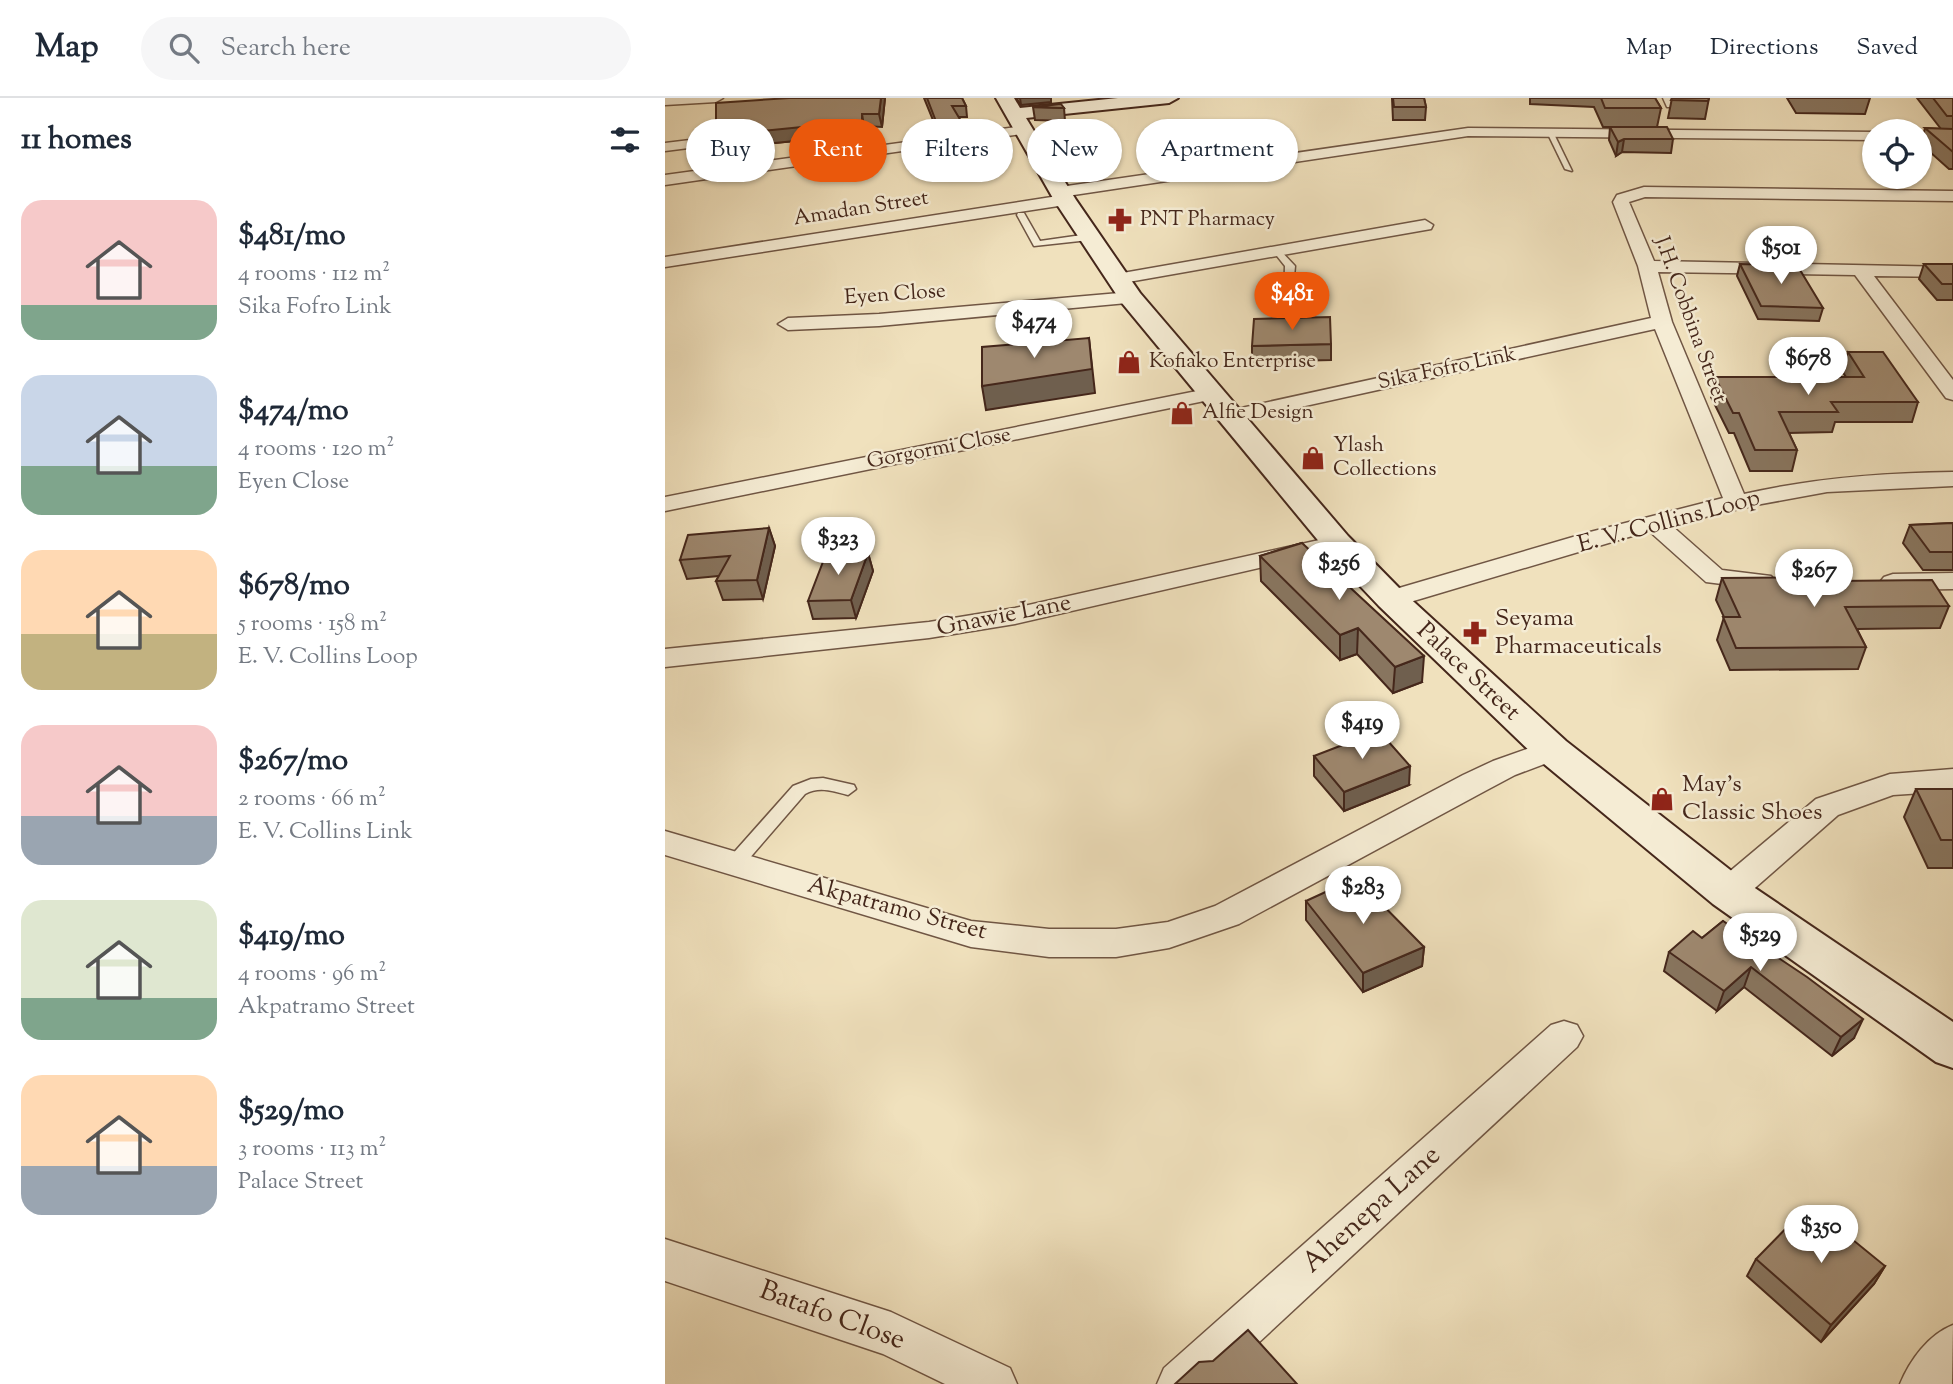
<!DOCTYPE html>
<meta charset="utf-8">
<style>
:root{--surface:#fff;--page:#f6f6f7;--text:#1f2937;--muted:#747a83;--line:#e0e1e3;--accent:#ea580c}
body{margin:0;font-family:"Sorts Mill Goudy",serif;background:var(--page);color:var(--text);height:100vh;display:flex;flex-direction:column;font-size:26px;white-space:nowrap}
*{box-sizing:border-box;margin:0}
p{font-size:23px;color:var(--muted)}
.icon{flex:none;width:38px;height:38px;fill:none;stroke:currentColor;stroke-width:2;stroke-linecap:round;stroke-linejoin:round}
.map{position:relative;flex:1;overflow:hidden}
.drawer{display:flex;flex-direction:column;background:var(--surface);width:665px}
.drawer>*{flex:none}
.guide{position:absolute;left:21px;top:21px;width:665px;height:63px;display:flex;gap:14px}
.controls{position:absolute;left:1197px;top:21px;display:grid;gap:14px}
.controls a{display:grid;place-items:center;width:70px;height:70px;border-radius:50%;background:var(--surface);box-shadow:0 2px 5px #0004;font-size:35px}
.price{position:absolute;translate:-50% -60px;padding:0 16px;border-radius:24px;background:#fff;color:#222;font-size:23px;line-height:46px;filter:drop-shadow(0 2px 4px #0008)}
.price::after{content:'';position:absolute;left:50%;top:42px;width:21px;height:16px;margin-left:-10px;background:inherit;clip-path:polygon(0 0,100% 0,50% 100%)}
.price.on{background:var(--accent);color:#fff}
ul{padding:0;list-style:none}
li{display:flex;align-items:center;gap:21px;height:175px;padding:0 21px}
li span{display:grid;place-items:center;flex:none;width:196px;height:140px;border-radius:21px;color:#555}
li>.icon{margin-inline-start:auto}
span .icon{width:84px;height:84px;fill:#fffc;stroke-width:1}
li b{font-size:30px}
h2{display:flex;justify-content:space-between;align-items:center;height:84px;padding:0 21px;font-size:30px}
.tag{padding:0 24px;border-radius:32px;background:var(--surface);box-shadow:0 2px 5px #0004;font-size:24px;line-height:63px}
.tag.on{background:var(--accent);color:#fff}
header{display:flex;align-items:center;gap:42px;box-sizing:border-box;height:98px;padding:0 35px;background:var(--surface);border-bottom:2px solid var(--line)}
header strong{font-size:33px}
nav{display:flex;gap:38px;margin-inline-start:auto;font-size:24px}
.search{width:490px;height:63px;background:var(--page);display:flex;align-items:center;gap:18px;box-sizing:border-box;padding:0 24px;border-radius:38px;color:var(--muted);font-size:26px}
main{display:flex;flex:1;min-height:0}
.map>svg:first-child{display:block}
</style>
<header>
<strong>Map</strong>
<div class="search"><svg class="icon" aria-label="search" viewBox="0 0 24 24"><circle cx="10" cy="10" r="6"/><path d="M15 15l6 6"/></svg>Search here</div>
<nav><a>Map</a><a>Directions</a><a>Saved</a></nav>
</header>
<main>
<section class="drawer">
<h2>11 homes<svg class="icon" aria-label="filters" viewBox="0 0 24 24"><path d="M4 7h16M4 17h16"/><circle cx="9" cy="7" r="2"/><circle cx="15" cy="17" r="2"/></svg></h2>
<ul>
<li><span style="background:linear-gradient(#f6c9c9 75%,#7fa58c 0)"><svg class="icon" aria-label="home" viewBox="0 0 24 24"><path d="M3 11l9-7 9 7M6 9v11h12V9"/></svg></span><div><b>$481/mo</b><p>4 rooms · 112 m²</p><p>Sika Fofro Link</p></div></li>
<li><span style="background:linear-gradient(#c9d6e8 65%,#7fa58c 0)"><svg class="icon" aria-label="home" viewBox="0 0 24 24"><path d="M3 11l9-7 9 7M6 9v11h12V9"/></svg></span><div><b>$474/mo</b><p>4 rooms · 120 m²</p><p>Eyen Close</p></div></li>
<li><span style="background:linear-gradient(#ffd9b3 60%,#c2b280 0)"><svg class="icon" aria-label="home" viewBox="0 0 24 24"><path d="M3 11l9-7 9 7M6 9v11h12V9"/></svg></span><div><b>$678/mo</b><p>5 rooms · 158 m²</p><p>E. V. Collins Loop</p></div></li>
<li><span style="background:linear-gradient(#f6c9c9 65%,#9aa5b1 0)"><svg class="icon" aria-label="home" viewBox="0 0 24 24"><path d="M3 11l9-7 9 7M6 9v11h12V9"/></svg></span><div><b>$267/mo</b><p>2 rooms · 66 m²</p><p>E. V. Collins Link</p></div></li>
<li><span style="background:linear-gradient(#dfe7d0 70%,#7fa58c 0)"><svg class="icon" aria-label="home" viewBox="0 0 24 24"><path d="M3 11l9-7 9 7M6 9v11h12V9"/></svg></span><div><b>$419/mo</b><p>4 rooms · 96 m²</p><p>Akpatramo Street</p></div></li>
<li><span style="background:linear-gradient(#ffd9b3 65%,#9aa5b1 0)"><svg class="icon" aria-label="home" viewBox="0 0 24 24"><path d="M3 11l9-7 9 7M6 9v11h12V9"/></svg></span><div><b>$529/mo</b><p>3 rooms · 113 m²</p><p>Palace Street</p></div></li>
</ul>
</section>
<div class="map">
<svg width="1288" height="1286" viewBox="0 0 1288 1286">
<rect width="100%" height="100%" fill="#f0e1bd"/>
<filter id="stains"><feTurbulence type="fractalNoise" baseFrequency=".00286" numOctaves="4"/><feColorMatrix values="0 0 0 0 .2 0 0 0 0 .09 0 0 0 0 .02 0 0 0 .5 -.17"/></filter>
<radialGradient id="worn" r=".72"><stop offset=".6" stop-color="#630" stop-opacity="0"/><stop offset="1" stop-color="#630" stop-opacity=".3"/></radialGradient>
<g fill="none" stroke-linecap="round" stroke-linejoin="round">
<g stroke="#705644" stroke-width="3">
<g id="lane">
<path d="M998,0H1006L1008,9H1002Z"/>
<path d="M881,32L888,34L907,73L900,71Z"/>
<path d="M353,115H359L375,143L424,136L429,139L424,142L369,148L352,117Z"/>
<path d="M613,150L630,168L627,200L619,198L620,168L608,153Z"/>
<path d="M158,680L189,687L191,691L183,697C168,693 154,688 140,696L76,770H64L61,765L64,760L128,688L146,681Z"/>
</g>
</g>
<g stroke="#705644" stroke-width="3">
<g id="street">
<path d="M0,0H58L51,4L0,7Z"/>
<path d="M358,28L365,32L363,35L0,87V77Z"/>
<path d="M803,30L1209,34V42L803,38L402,98L408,102L400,107L0,169V159L393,98L387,94L395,89Z"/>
<path d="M58,38L63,39L65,42L63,45L0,53V45Z"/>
<path d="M979,89L1288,93V103L980,99L964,104L989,163L1288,169V179L1209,178L1288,282V302L1281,300L1190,177L993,174L1007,224L1079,396C1149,380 1217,375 1288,374V388L1162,394L1091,407L1006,427L1057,472L1106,478L1110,483L1106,488L1097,491L1041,484L984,433L735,507L726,509L717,507L713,501L717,495L925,434L1058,400L990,231L567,324L559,323L556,318L559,313L567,312L986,220L973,168L948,104L952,97Z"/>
<path d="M760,122L768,127L766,131L452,186L443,181L452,176Z"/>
<path d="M466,194L475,200L473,204L214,228L123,232L113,226L123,220L214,216Z"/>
<path d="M547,290L554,292L558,296L554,300L0,413V399Z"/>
<path d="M672,438L681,440L684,445L681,450L350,526L264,540L0,569V551L264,524L350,510Z"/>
<path d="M1288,475V491L1228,492L1219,489L1215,484L1219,479L1228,476Z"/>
<path d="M887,642L898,645L902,652L898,659L850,677L820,693L574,826L504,850L451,859H384L306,849L0,757V733L306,823L384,831H451L503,824L550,808L798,677L828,663Z"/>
<path d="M1288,671V693L1228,697L1173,717L1075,803L1063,807L1051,803L1046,794L1051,785L1151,701L1225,676Z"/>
<path d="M899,923L912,927L918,938L912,949L549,1286H492L499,1270L886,927Z"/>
<path d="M0,1141L226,1214L345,1270L352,1286H280L218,1256L0,1183Z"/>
<path d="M1288,1227L1287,1286H1235C1245,1262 1263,1237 1288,1227Z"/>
</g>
</g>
<g stroke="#45271b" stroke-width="4">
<path id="secondary" d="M331,0H349L355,10L453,0H513L504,5L361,20L411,102L475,195L683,438L738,494L901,643L1078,782L1288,924V970L1271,964L1048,806L873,661L714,508L661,452L457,205L389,102Z"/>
</g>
<use href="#lane" fill="#f5ecd4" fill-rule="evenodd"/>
<use href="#street" fill="#f5ecd4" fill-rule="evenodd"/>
<use href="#secondary" fill="#f5ecd4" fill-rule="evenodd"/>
</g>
<g fill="#88755f" stroke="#45271b" stroke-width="2">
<path d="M220,0L217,29L199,28L200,36L90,47L91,56L56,59L55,35L51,23Z"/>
<path d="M259,0H297L301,8L302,19H293L298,33L310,54L282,57L279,50L277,36L274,37Z"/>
<path d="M351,0H386V4L356,7Z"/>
<path d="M727,0H759L761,9L760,22H728Z"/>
<path d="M865,0H990L996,10L992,29L1008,41L1006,55L957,54L951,58L944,42L945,29H938L929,9L865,6Z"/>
<path d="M1007,0H1044L1040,21L1003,20Z"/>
<path d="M1122,0H1205L1200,16L1131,15Z"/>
<path d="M1252,0H1288V71H1284L1256,46L1260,30L1276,31Z"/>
<path d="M368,9L399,10L400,23L370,22Z"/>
<path d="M1075,166L1158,210L1154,223L1093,221L1072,178Z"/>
<path d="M1259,166H1288V202H1272L1254,181Z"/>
<path d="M666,246V262L587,264V248Z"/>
<path d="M1183,254L1253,304L1247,324H1170L1167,334L1124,335L1132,352L1127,373H1085L1069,335H1064L1046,299L1050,279H1181L1177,273Z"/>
<path d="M1288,425V472H1258L1238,445L1245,427Z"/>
<path d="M104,430L110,448L98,501L58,502L51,483L54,478L22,481L15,462Z"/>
<path d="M637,445L757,584L728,595L692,556L675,562L596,483L595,458Z"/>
<path d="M203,455L208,473L191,520L148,521L143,503Z"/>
<path d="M1057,480L1170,483L1284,508L1275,530L1192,531L1201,549L1193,571L1065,572L1052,542L1059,519L1051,502Z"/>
<path d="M649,658L744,687L679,713L649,678Z"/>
<path d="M1251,691H1288V770H1263L1239,719Z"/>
<path d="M641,803L759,849L757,868L698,894L641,822Z"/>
<path d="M1058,823L1189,940L1167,958L1079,889L1052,913L999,873L1004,854L1037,840Z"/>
<path d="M1091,1161L1220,1168L1209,1186L1156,1244L1082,1178Z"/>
</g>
<g fill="#6f5f4e" stroke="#45271b" stroke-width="2">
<path d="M216,0H220L217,29L214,16Z"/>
<path d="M355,0H386V4L356,7Z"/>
<path d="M197,16L199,28L200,36L90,47L91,56L56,59L52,46L87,34Z"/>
<path d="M296,23L298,34L274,37L272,26Z"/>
<path d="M307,41L310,54L282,57L280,44Z"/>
<path d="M959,41L957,54L951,58L953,44Z"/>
<path d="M424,240L430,295L321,312L317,288Z"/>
<path d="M104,430L110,448L98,501L92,482Z"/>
<path d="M203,455L208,473L191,520L186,502Z"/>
<path d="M693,530L692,556L675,562V537Z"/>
<path d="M759,558L757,584L728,595L730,569Z"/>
<path d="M745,668L744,687L679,713V694Z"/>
<path d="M759,849L757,868L698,894V875Z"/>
<path d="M1086,869L1079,889L1052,913L1059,893Z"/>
<path d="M1198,921L1189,940L1167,958L1176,939Z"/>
<path d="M1220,1168L1209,1186L1156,1244L1166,1227Z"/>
</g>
<g fill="#9e886f" stroke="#45271b" stroke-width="2">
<path d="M124,0H216L214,16H197V23L87,34V43L52,46V35L62,33L64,28L60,23H51V5Z"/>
<path d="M262,0H297L301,8H287L296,23L272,26Z"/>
<path d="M728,0H759L761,9H729Z"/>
<path d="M936,0H990L996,10H940Z"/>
<path d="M1007,0H1044L1043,3L1006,2Z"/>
<path d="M1268,0H1288V18H1282Z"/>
<path d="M396,6L399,10L368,9Z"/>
<path d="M945,29H1002L1008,41H959L953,44Z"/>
<path d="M1260,30L1288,31V54Z"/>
<path d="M303,33L307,41L280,44L277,36Z"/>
<path d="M1075,166L1132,167L1158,210L1096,208Z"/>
<path d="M1259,166H1288V186H1277Z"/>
<path d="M665,219L666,246L587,248L589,221Z"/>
<path d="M424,240L427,271L317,288V249Z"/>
<path d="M1183,254H1218L1253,304H1166L1173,314H1114L1132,352H1090L1074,315H1068L1050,279H1199Z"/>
<path d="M1288,425V454H1265L1245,427Z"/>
<path d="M104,430L92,482L51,483L65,458L15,462L23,437Z"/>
<path d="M637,445L759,558L730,569L693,530L675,537L595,458Z"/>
<path d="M203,455L186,502L143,503L161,456Z"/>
<path d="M1167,479L1170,483L1267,482L1284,508L1180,509L1201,549L1071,550L1058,519H1075L1057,480Z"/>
<path d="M714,633L745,668L679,694L649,658Z"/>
<path d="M1251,691H1288V742H1276Z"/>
<path d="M691,780L759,849L698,875L641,803Z"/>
<path d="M1058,823L1142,879L1198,921L1176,939L1086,869L1059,893L1004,854L1028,833L1037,840Z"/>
<path d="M1140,1111L1156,1125L1161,1120L1220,1168L1166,1227L1091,1161Z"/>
<path d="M583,1232L632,1286H510L534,1264L548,1263Z"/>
</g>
<defs>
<g id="pharmacy-bare" transform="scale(1.89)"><path d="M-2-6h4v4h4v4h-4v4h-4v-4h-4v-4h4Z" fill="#8f2418" stroke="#f5ecd4" stroke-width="2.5" paint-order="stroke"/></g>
<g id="shop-bare" transform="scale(1.89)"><path d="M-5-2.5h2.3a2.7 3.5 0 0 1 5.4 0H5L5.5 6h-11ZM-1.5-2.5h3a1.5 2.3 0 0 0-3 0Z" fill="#8f2418" stroke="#f5ecd4" stroke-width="2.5" paint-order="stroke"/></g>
</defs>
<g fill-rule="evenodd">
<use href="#pharmacy-bare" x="455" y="122"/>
<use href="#shop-bare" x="464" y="264"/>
<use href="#shop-bare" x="517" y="315"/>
<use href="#shop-bare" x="648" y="360"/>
<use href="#pharmacy-bare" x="810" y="535"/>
<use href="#shop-bare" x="997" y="701"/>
</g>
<g text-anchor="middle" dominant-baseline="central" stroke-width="5" stroke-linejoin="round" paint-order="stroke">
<g font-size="21" fill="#45271b" stroke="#f5ecd4">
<text transform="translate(196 111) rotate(-9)">Amadan Street</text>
<text transform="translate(230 197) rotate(-4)">Eyen Close</text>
<text transform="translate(1025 222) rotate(70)">J.H. Cobbina Street</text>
<text transform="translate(782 271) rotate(-12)">Sika Fofro Link</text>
<text transform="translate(274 351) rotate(-11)">Gorgormi Close</text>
</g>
<g font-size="21" fill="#45271b" stroke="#f5ecd4" text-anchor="start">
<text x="475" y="122">PNT Pharmacy</text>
<text x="484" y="264">Kofiako Enterprise</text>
<text x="537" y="315">Alfie Design</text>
<text x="668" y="348">Ylash<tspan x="668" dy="24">Collections</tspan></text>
</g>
<g font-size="24" fill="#45271b" stroke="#f5ecd4">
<text transform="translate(1004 424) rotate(-15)">E. V. Collins Loop</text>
<text transform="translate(339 518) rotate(-11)">Gnawie Lane</text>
<text transform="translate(803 574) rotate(43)">Palace Street</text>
<text transform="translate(232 811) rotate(15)">Akpatramo Street</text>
</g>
<g font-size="24" fill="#45271b" stroke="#f5ecd4" text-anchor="start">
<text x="830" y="521">Seyama<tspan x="830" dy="28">Pharmaceuticals</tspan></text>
<text x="1017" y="687">May's<tspan x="1017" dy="28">Classic Shoes</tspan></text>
</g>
<g font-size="28" fill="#45271b" stroke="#f5ecd4">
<text transform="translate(707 1112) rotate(-42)">Ahenepa Lane</text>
<text transform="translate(167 1218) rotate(20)">Batafo Close</text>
</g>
</g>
<rect width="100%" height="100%" filter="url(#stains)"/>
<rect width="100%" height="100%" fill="url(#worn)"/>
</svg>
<div class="controls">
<a><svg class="icon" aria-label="locate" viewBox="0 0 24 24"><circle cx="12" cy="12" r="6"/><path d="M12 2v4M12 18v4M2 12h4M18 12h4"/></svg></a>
</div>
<b class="price" style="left:1116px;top:188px">$501</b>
<b class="price on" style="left:627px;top:234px">$481</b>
<b class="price" style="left:369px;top:262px">$474</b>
<b class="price" style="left:1143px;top:299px">$678</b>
<b class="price" style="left:173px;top:479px">$323</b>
<b class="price" style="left:674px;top:504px">$256</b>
<b class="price" style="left:1149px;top:511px">$267</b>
<b class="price" style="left:697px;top:663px">$419</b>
<b class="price" style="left:698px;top:828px">$283</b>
<b class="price" style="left:1095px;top:875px">$529</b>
<b class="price" style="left:1156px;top:1167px">$350</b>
<div class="guide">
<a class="tag">Buy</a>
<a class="tag on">Rent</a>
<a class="tag">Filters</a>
<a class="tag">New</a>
<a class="tag">Apartment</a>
</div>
</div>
</main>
